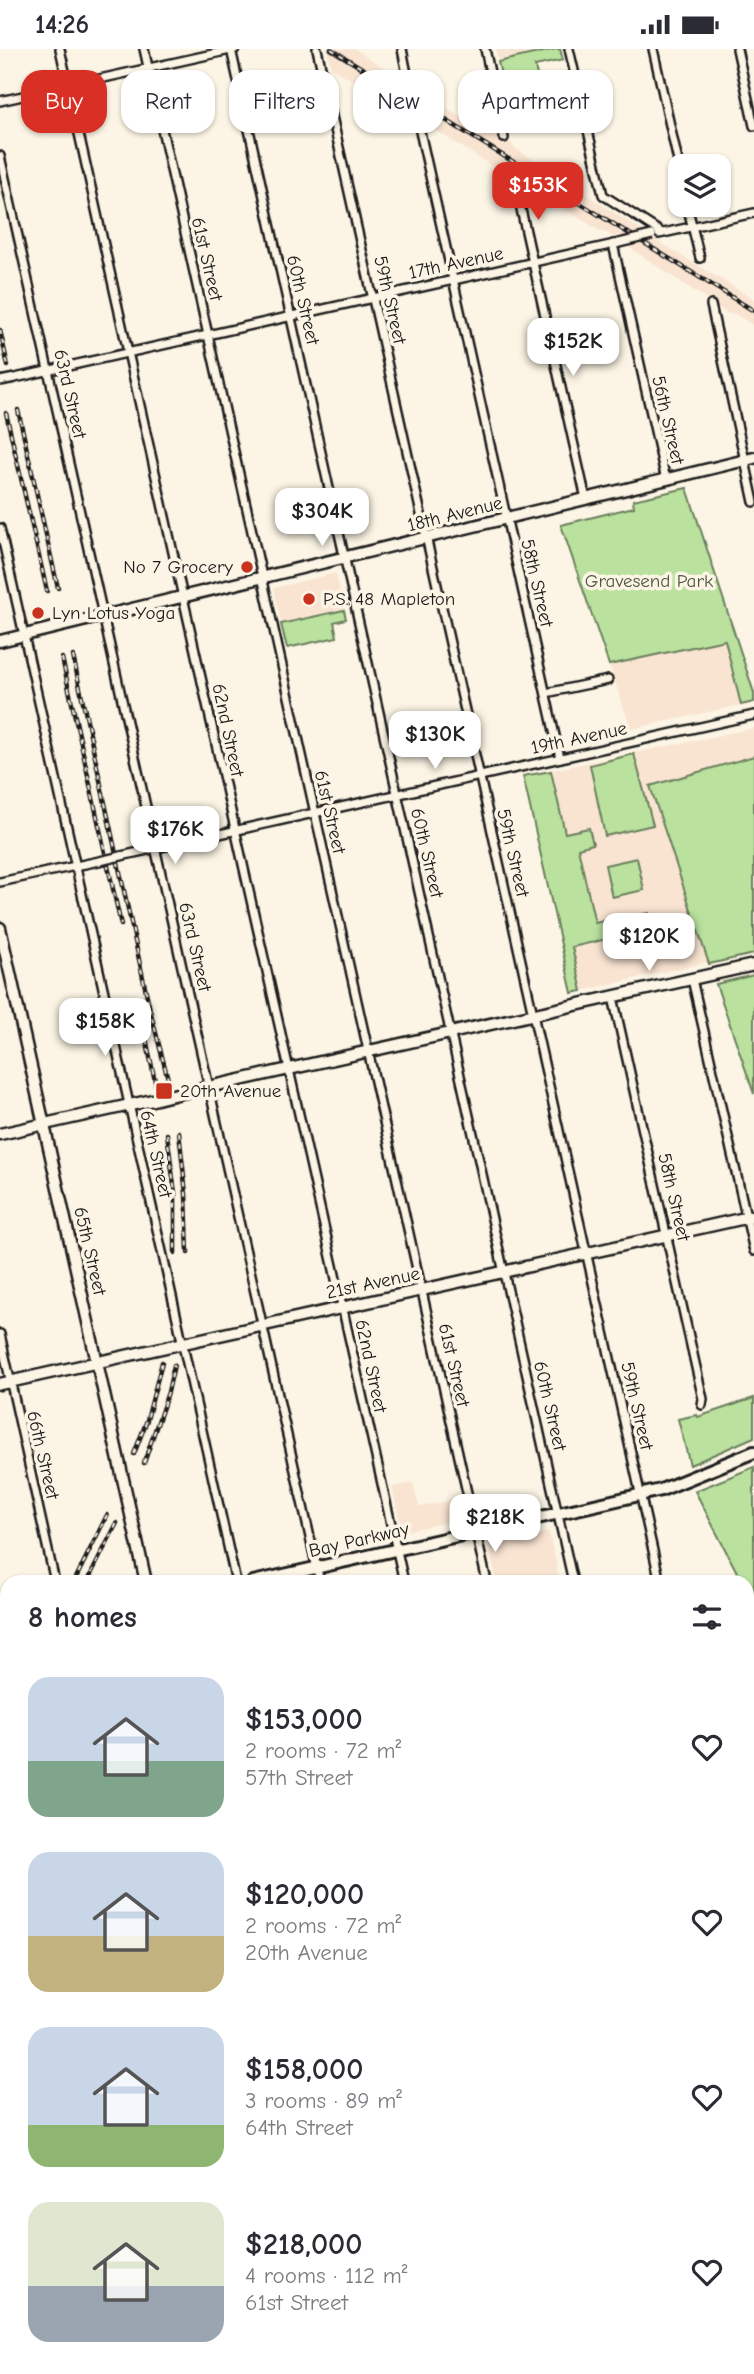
<!DOCTYPE html>
<meta charset="utf-8">
<style>
:root{--surface:#fff;--page:#f2f2f3;--text:#2b2b33;--muted:#7c7c81;--accent:#d93025}
body{margin:0;font-family:"Comic Neue",sans-serif;background:var(--page);color:var(--text);height:100vh;display:flex;flex-direction:column;font-size:26px;white-space:nowrap}
*{box-sizing:border-box;margin:0}
p{font-size:23px;color:var(--muted)}
.icon{flex:none;width:38px;height:38px;fill:none;stroke:currentColor;stroke-width:2;stroke-linecap:round;stroke-linejoin:round}
.map{position:relative;flex:1;overflow:hidden}
.side{position:absolute;left:0px;top:1526px;width:754px;height:800px;display:flex;flex-direction:column;background:var(--surface);border-radius:21px 21px 0 0;box-shadow:0 2px 5px #0004}
.side>*{flex:none}
.banner{position:absolute;left:21px;top:21px;width:712px;height:63px;display:flex;gap:14px}
.buttons{position:absolute;left:668px;top:105px;display:grid;gap:14px}
.buttons a{display:grid;place-items:center;width:63px;height:63px;border-radius:14px;background:var(--surface);box-shadow:0 2px 5px #0004;font-size:35px}
.price{position:absolute;translate:-50% -60px;padding:0 16px;border-radius:14px;background:#fff;color:#222;font-size:23px;line-height:46px;filter:drop-shadow(0 2px 4px #0008)}
.price::after{content:'';position:absolute;left:50%;top:42px;width:21px;height:16px;margin-left:-10px;background:inherit;clip-path:polygon(0 0,100% 0,50% 100%)}
.price.current{background:var(--accent);color:#fff}
ul{padding:0;list-style:none}
li{display:flex;align-items:center;gap:21px;height:175px;padding:0 28px}
li span{display:grid;place-items:center;flex:none;width:196px;height:140px;border-radius:21px;color:#555}
li>.icon{margin-inline-start:auto}
span .icon{width:84px;height:84px;fill:#fffc;stroke-width:1}
li b{font-size:30px}
h2{display:flex;justify-content:space-between;align-items:center;height:84px;padding:0 28px;font-size:30px}
.chip{padding:0 24px;border-radius:21px;background:var(--surface);box-shadow:0 2px 5px #0004;font-size:24px;line-height:63px}
.chip.current{background:var(--accent);color:#fff}
.status{display:flex;justify-content:space-between;align-items:center;height:49px;padding:0 35px;background:var(--surface);direction:ltr}
.status svg{height:19px;fill:currentColor}
.map>svg:first-child{display:block}
</style>
<div class="status"><b>14:26</b><svg viewBox="0 0 49 12"><path d="M0 12V9h3v3zM5 12V6h3v6zM10 12V3h3v9zM15 12V0h3v12zM26 1h20v11H26zM47 4h2v5h-2z"/></svg></div>
<div class="map">
<svg width="754" height="2325" viewBox="0 0 754 2325">
<rect width="100%" height="100%" fill="#fcf5e5"/>
<filter id="ink" filterUnits="userSpaceOnUse"><feTurbulence type="fractalNoise" baseFrequency=".0143" numOctaves="2"/><feDisplacementMap in="SourceGraphic" scale="14" xChannelSelector="R" yChannelSelector="G"/><feConvolveMatrix kernelMatrix="1 2 1 2 8 2 1 2 1" color-interpolation-filters="sRGB"/></filter>
<g filter="url(#ink)">
<g fill="#f9e4d2">
<path d="M327,0H355L470,74L511,94L515,99L661,194L754,250V277L733,264L730,266L609,185L600,182L560,157L562,152L532,135L528,140L391,53L331,19Z"/>
<path d="M496,0H556L498,13Z"/>
<path d="M336,524L344,561L281,575L274,539Z"/>
<path d="M725,591L741,656L631,680L609,616Z"/>
<path d="M754,679V707L650,737L708,913L572,944L523,727Z"/>
<path d="M413,1434L419,1458L458,1450L462,1470L402,1483L392,1438Z"/>
<path d="M549,1483L560,1533H497L488,1496Z"/>
</g>
<g fill="#bae29e" stroke="#6b7f5d" stroke-width="2">
<path d="M556,0H560L563,11L535,17L538,31L566,25L573,55L511,69L498,13Z"/>
<path d="M687,439L754,644V653L741,656L725,591L609,616L561,476L634,458L633,451Z"/>
<path d="M344,561L346,570L334,573L337,588L287,599L281,575Z"/>
<path d="M634,705L653,776L605,787L590,716Z"/>
<path d="M754,707V905L709,915L650,737Z"/>
<path d="M551,722L565,784L589,779L593,795L578,799L595,874L612,870L616,888L572,898L582,942L572,944L523,727Z"/>
<path d="M637,809L644,841L612,848L605,816Z"/>
<path d="M649,864L652,878L633,884L634,892L626,894L621,870Z"/>
<path d="M754,926V1045L716,935Z"/>
<path d="M754,1349V1388L690,1416L678,1370L697,1366L698,1368Z"/>
<path d="M754,1418V1555L747,1542V1533H742L695,1442Z"/>
</g>
<g fill="none" stroke-linecap="round" stroke-linejoin="round">
<g stroke="#1c1c1c" stroke-width="12">
<g id="street">
<path d="M60,0L404,1533"/>
<path d="M144,0L487,1533"/>
<path d="M231,0L573,1533"/>
<path d="M317,0L660,1533"/>
<path d="M402,0L408,30"/>
<path d="M485,0L504,89"/>
<path d="M569,0L603,146L662,184"/>
<path d="M653,0L681,126"/>
<path d="M737,0L754,77"/>
<path d="M0,52L235,0"/>
<path d="M419,78L560,709"/>
<path d="M0,107L320,1533"/>
<path d="M516,138L586,450"/>
<path d="M687,156L700,209"/>
<path d="M659,185L754,164"/>
<path d="M613,195L666,431"/>
<path d="M711,256L754,453"/>
<path d="M15,329L619,194"/>
<path d="M0,479L236,1533"/>
<path d="M546,644L608,631"/>
<path d="M121,807L754,666"/>
<path d="M0,833L104,811"/>
<path d="M692,930L754,1202"/>
<path d="M613,948L703,1350L702,1356"/>
<path d="M0,1285L55,1533"/>
<path d="M747,1673L754,1677"/>
<path d="M0,1744L7,1732"/>
<path d="M0,1916L7,1904"/>
<path d="M747,2001L754,1990"/>
<path d="M0,2088L7,2077"/>
<path d="M747,2133L754,2135"/>
<path d="M747,2176L754,2165"/>
<path d="M0,2247L7,2236"/>
<path d="M692,2319L703,2325"/>
<path d="M49,2325L53,2319"/>
<path d="M144,2325L148,2319"/>
<path d="M239,2325L243,2319"/>
<path d="M336,2325L340,2319"/>
<path d="M554,2325L558,2319"/>
<path d="M659,2325L662,2319"/>
<path d="M754,2325V2324"/>
</g>
</g>
<g stroke="#1c1c1c" stroke-width="15">
<g id="secondary">
<path d="M0,592L754,409"/>
<path d="M0,879L146,1533"/>
<path d="M173,1046L754,916"/>
<path d="M0,1085L157,1050"/>
<path d="M0,1335L754,1167"/>
<path d="M747,1814L754,1802"/>
<path d="M321,2319L322,2325"/>
<path d="M443,2325L447,2319"/>
</g>
</g>
<g stroke="#1c1c1c" stroke-width="16">
<g id="primary">
<path d="M253,1533L661,1441L754,1403"/>
<path d="M0,1589L7,1588"/>
<path d="M0,2250L7,2254"/>
<path d="M116,2319L126,2325"/>
</g>
</g>
<use href="#street" stroke="#fcf5e5" stroke-width="7"/>
<use href="#secondary" stroke="#fcf5e5" stroke-width="10"/>
<use href="#primary" stroke="#fcf5e5" stroke-width="10"/>
<g stroke="#1c1c1c" stroke-width="4.5">
<g id="rail">
<path d="M331,0L754,262"/>
<path d="M0,281L8,317"/>
<path d="M18,361L58,539"/>
<path d="M6,364L47,542"/>
<path d="M73,607L150,961L169,1034"/>
<path d="M62,609L121,876"/>
<path d="M140,961L156,1037"/>
<path d="M179,1083L186,1145L188,1204"/>
<path d="M167,1085L175,1144V1204"/>
<path d="M134,1405L147,1371L162,1313"/>
<path d="M144,1414L168,1343L174,1316"/>
<path d="M74,1533L107,1466"/>
<path d="M87,1533L117,1474"/>
<path d="M0,1661L7,1649"/>
<path d="M0,1683L7,1671"/>
<path d="M747,1823L754,1812"/>
<path d="M439,2325L442,2319"/>
</g>
</g>
<use href="#rail" stroke="#fcf5e5" stroke-width="2" stroke-dasharray="5" stroke-linecap="butt"/>
<g stroke="#1c1c1c" stroke-width="12" stroke-linecap="butt">
<g id="street-bridge">
<path d="M619,194L652,186"/>
<path d="M0,332L15,329"/>
<path d="M104,811L121,807"/>
</g>
</g>
<g stroke="#1c1c1c" stroke-width="15" stroke-linecap="butt">
<path id="secondary-bridge" d="M157,1050L173,1046"/>
</g>
<use href="#street-bridge" stroke="#fcf5e5" stroke-width="7"/>
<use href="#secondary-bridge" stroke="#fcf5e5" stroke-width="10"/>
</g>
</g>
<g fill="#c8321e" stroke="#fcf5e5" stroke-width="2.5">
<circle cx="247" cy="518" r="7"/>
<circle cx="309" cy="550" r="7"/>
<circle cx="38" cy="564" r="7"/>
<rect x="155" y="1033" width="18" height="18" rx="3.5"/>
</g>
<g text-anchor="middle" dominant-baseline="central" stroke-width="7" stroke-linejoin="round" paint-order="stroke">
<g font-size="19" fill="#1c1c1c" stroke="#fcf5e5">
<text transform="translate(207 210) rotate(77)">61st Street</text>
<text transform="translate(456 214) rotate(-12)">17th Avenue</text>
<text transform="translate(303 251) rotate(77)">60th Street</text>
<text transform="translate(390 251) rotate(77)">59th Street</text>
<text transform="translate(70 345) rotate(77)">63rd Street</text>
<text transform="translate(668 371) rotate(77)">56th Street</text>
<text transform="translate(455 465) rotate(-14)">18th Avenue</text>
<text transform="translate(537 534) rotate(77)">58th Street</text>
<text transform="translate(228 681) rotate(78)">62nd Street</text>
<text transform="translate(579 689) rotate(-12)">19th Avenue</text>
<text transform="translate(330 763) rotate(77)">61st Street</text>
<text transform="translate(427 804) rotate(77)">60th Street</text>
<text transform="translate(513 804) rotate(77)">59th Street</text>
<text transform="translate(195 898) rotate(77)">63rd Street</text>
<text transform="translate(156 1105) rotate(77)">64th Street</text>
<text transform="translate(674 1148) rotate(77)">58th Street</text>
<text transform="translate(90 1202) rotate(77)">65th Street</text>
<text transform="translate(373 1234) rotate(-12)">21st Avenue</text>
<text transform="translate(454 1316) rotate(77)">61st Street</text>
<text transform="translate(371 1317) rotate(78)">62nd Street</text>
<text transform="translate(550 1357) rotate(77)">60th Street</text>
<text transform="translate(637 1357) rotate(77)">59th Street</text>
<text transform="translate(43 1406) rotate(77)">66th Street</text>
<text transform="translate(359 1491) rotate(-13)">Bay Parkway</text>
</g>
<g font-size="19" fill="#1c1c1c" stroke="#fcf5e5" text-anchor="start">
<text x="233" y="518" text-anchor="end">No 7 Grocery</text>
<text x="323" y="550">P.S. 48 Mapleton</text>
<text x="52" y="564">Lyn Lotus Yoga</text>
<text x="180" y="1042">20th Avenue</text>
</g>
<g font-size="19" fill="#4b5743" stroke="#fcf5e5">
<text x="649" y="532">Gravesend Park</text>
</g>
</g>
</svg>
<div class="buttons">
<a><svg class="icon" aria-label="layers" viewBox="0 0 24 24"><path d="M12 4l9 5-9 5-9-5zM3 14l9 5 9-5"/></svg></a>
</div>
<b class="price current" style="left:538px;top:173px">$153K</b>
<b class="price" style="left:573px;top:329px">$152K</b>
<b class="price" style="left:322px;top:499px">$304K</b>
<b class="price" style="left:435px;top:722px">$130K</b>
<b class="price" style="left:175px;top:817px">$176K</b>
<b class="price" style="left:649px;top:924px">$120K</b>
<b class="price" style="left:105px;top:1009px">$158K</b>
<b class="price" style="left:495px;top:1505px">$218K</b>
<div class="banner">
<a class="chip current">Buy</a>
<a class="chip">Rent</a>
<a class="chip">Filters</a>
<a class="chip">New</a>
<a class="chip">Apartment</a>
</div>
<section class="side">
<h2>8 homes<svg class="icon" aria-label="filters" viewBox="0 0 24 24"><path d="M4 7h16M4 17h16"/><circle cx="9" cy="7" r="2"/><circle cx="15" cy="17" r="2"/></svg></h2>
<ul>
<li><span style="background:linear-gradient(#c9d6e8 60%,#7fa58c 0)"><svg class="icon" aria-label="home" viewBox="0 0 24 24"><path d="M3 11l9-7 9 7M6 9v11h12V9"/></svg></span><div><b>$153,000</b><p>2 rooms · 72 m²</p><p>57th Street</p></div><svg class="icon" aria-label="heart" viewBox="0 0 24 24"><path d="M12 20l-8-8c-3-5 5-10 8-4 3-6 11-1 8 4z"/></svg></li>
<li><span style="background:linear-gradient(#c9d6e8 60%,#c2b280 0)"><svg class="icon" aria-label="home" viewBox="0 0 24 24"><path d="M3 11l9-7 9 7M6 9v11h12V9"/></svg></span><div><b>$120,000</b><p>2 rooms · 72 m²</p><p>20th Avenue</p></div><svg class="icon" aria-label="heart" viewBox="0 0 24 24"><path d="M12 20l-8-8c-3-5 5-10 8-4 3-6 11-1 8 4z"/></svg></li>
<li><span style="background:linear-gradient(#c9d6e8 70%,#8fb573 0)"><svg class="icon" aria-label="home" viewBox="0 0 24 24"><path d="M3 11l9-7 9 7M6 9v11h12V9"/></svg></span><div><b>$158,000</b><p>3 rooms · 89 m²</p><p>64th Street</p></div><svg class="icon" aria-label="heart" viewBox="0 0 24 24"><path d="M12 20l-8-8c-3-5 5-10 8-4 3-6 11-1 8 4z"/></svg></li>
<li><span style="background:linear-gradient(#dfe7d0 60%,#9aa5b1 0)"><svg class="icon" aria-label="home" viewBox="0 0 24 24"><path d="M3 11l9-7 9 7M6 9v11h12V9"/></svg></span><div><b>$218,000</b><p>4 rooms · 112 m²</p><p>61st Street</p></div><svg class="icon" aria-label="heart" viewBox="0 0 24 24"><path d="M12 20l-8-8c-3-5 5-10 8-4 3-6 11-1 8 4z"/></svg></li>
</ul>
</section>
</div>
